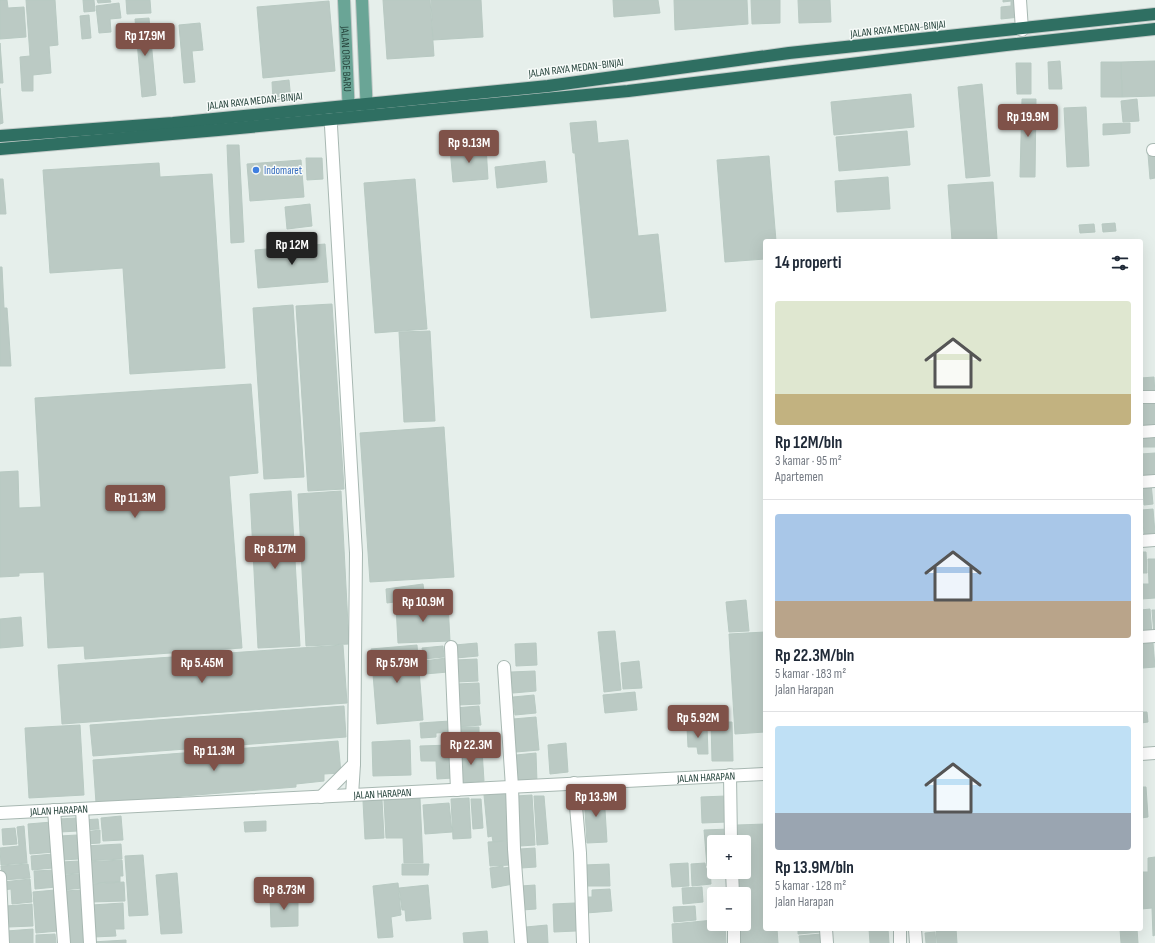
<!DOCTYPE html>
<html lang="id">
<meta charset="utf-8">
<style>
:root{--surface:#fff;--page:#f6f6f7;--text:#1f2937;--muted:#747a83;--line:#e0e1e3;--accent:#7f5249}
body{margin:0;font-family:"Sofia Sans Condensed",sans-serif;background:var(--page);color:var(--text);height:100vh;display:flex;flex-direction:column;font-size:15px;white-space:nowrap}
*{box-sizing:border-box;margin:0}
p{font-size:13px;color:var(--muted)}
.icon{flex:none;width:22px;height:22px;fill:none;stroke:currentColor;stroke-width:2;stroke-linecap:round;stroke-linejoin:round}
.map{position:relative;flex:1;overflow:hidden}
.panel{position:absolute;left:763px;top:239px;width:380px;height:692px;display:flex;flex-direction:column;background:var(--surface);border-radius:4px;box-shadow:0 4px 16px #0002}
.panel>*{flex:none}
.tools{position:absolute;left:707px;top:835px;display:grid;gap:8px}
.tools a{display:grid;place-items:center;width:44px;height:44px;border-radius:4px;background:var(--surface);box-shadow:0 4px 16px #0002;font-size:20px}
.price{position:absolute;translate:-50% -34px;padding:0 9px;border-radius:4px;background:var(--accent);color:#fff;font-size:13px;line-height:26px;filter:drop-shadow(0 1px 2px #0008)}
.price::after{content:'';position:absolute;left:50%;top:24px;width:12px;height:9px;margin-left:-6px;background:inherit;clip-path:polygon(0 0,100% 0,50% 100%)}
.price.selected{background:#222;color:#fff}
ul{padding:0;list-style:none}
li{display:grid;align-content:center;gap:8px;height:212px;padding:0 12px}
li+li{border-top:1px solid var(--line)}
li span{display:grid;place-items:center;height:124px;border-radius:4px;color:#555}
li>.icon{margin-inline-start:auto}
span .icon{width:72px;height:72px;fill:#fffc;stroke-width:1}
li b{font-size:17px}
h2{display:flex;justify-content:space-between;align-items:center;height:48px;padding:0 12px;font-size:17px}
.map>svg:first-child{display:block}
</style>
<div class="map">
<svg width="1155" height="943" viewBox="0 0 1155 943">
<rect width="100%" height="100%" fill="#e6efeb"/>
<g fill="#bbcac4" stroke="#b8c9c2">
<path d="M0,0H7L8,8L24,7L26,37L0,39Z"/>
<path d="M26,0H55L58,45L49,46L51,73L33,75V91H22L20,57L30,56Z"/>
<path d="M83,0H94L95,11L84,12Z"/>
<path d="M97,0H110L111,2L98,3Z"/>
<path d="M126,0H150L151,13L127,14Z"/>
<path d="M383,0H430L434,56L387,59Z"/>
<path d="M431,0H481L483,37L433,40Z"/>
<path d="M613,0H658L660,13L614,17Z"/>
<path d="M674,0H747L748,24L675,30Z"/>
<path d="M751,0H780V23L752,24Z"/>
<path d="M798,0H830L831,22L799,23Z"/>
<path d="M1003,0H1018L1020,17L1001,19V7L1011,6V1L1003,2Z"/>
<path d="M329,1L335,71L263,78L257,7Z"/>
<path d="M119,3L121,18L110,19L111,32L99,33L96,6Z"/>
<path d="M89,15L91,38L82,39L80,16Z"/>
<path d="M149,18L156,95L142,97L135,19Z"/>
<path d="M200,23L203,50L192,51L195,82L184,83L179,25Z"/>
<path d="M0,43L3,83H0Z"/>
<path d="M1060,61L1062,89H1049L1048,62Z"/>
<path d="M1155,61V96L1122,97L1121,62Z"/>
<path d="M1101,62H1121L1122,97H1101Z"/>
<path d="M1016,63H1031V94H1017Z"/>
<path d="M289,80L291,100L273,101L272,82Z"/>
<path d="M982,84L990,176L966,178L958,87Z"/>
<path d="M0,88L3,123L0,124Z"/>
<path d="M911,94L914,127L834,135L831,102Z"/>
<path d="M1022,99H1036L1035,177H1020Z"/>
<path d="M1137,99L1139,121L1123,122L1121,101Z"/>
<path d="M1086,107L1089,166L1067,167L1064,108Z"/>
<path d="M596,121L598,143L628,140L638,236L658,234L666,311L591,318L575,153H573L570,123Z"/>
<path d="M1130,123V133L1103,135V124Z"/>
<path d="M907,131L910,165L839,171L836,137Z"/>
<path d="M227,145H239L244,242L231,243Z"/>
<path d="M486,146L488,179L453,182L450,148Z"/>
<path d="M1155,153V178L1150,179L1148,154Z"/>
<path d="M769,156L776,241H765V259L725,262L717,160Z"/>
<path d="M306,158H322L323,179L307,180Z"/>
<path d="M301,160L304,197L250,201L247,164Z"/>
<path d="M545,161L547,182L497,188L495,167Z"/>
<path d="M159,163L160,177L212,174L225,368L130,374L123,268L50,273L43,170Z"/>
<path d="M888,177L890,209L837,212L835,181Z"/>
<path d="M0,179H3L6,214H0Z"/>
<path d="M415,179L427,329L375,333L364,183Z"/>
<path d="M993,182L997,239L952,241L948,185Z"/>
<path d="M310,204L312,226L287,229L285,207Z"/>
<path d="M1115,223L1116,231L1103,232L1102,224Z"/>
<path d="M1094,224L1095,232L1080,233L1079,225Z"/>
<path d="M325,244L328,282L258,288L255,250Z"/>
<path d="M0,267H2L4,308H7L11,366H0Z"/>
<path d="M332,304L344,489L308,491L296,306Z"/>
<path d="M293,305L304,477L264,479L253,308Z"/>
<path d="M430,331L435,421L404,422L399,332Z"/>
<path d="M1154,377L1155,395L1141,396V378Z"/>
<path d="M251,384L258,473L229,476L242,648L85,659L84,646L48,648L44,572L19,573V576L0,577V472L18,471L19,508L41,507L35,398Z"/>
<path d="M1155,402V426L1141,427V403Z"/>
<path d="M444,427L454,577L370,582L360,433Z"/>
<path d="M1155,435V447H1141V436Z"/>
<path d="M1155,453V478L1141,479V454Z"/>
<path d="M1151,483L1153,504L1144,505L1143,484Z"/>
<path d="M291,491L300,646L258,648L250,494Z"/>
<path d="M341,491L349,644L306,646L298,494Z"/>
<path d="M1153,509L1155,533L1144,534L1142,510Z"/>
<path d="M1141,552H1146L1147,573H1141Z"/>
<path d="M1148,559H1155V598L1141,599V584H1149Z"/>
<path d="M423,584L425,598L387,603L386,589Z"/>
<path d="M746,600L749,631L729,632L726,602Z"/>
<path d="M448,603L450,641L398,643L396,606Z"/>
<path d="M1150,609L1152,634L1141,635V610Z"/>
<path d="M1152,610H1155V635H1154Z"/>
<path d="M21,617L23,646L0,648V619Z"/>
<path d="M615,631L621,690L604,692L598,632Z"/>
<path d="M765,632V732L735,734L729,634Z"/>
<path d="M477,643L478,656L456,658L455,645Z"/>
<path d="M536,643L537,665L516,666L515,644Z"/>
<path d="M1153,643L1155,667L1143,668L1142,644Z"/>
<path d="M343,645L347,703L62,724L58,665Z"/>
<path d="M417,645L423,720L377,724L371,649Z"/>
<path d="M443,646L444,657L424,659L422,648Z"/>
<path d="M446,658L448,672L425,674L424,661Z"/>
<path d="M477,659L478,681L457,682L456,660Z"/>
<path d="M639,661L642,688L623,689L621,663Z"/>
<path d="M535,671L536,691L513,693L511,672Z"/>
<path d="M479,683L480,704L458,705L457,684Z"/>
<path d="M635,692L637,710L605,713L603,695Z"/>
<path d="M534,695L536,713L515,715L513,697Z"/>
<path d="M344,706L346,737L93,756L90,725Z"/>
<path d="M479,706L481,725L457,727L455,708Z"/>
<path d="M1141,712H1147L1148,722L1141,723Z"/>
<path d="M536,717L539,750L516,752L513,719Z"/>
<path d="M450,721V732L436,733V737L421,738L420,723Z"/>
<path d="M711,722H732L733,761H712Z"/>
<path d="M80,725L84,795L29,798L25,728Z"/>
<path d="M707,726L708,754H698L697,747H688L687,727Z"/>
<path d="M457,727H479V739H458Z"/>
<path d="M410,740L411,775L373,776L372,742Z"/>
<path d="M338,741L341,773L324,774V781L296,784V787L96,803L93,760Z"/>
<path d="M566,743L568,772L550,774L548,745Z"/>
<path d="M451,745L453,778L437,779L436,761H421L420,746Z"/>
<path d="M482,750L484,781L460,783L458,752Z"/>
<path d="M536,753L537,782L517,783L516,755Z"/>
<path d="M1141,787H1146L1148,817L1141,818Z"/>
<path d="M509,793L513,840L493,842L492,836L488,837L484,795Z"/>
<path d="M604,794L607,842L587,843L584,795Z"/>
<path d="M532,795L535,845L520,846L516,796Z"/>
<path d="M534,796H544L548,844L537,845Z"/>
<path d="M726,796L727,822L702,823L701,797Z"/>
<path d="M420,798L423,863H404L403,838H386L384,800Z"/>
<path d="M469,798L471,838L453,839L451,799Z"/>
<path d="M471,799H481L483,828L473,829Z"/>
<path d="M382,800L384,838L365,839L363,801Z"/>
<path d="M449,803L452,832L425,834L423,805Z"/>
<path d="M121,816L123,840L103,841L101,818Z"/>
<path d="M77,818L78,831L60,832L59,819Z"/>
<path d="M98,819L99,829L84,830L83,820Z"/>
<path d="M266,821V831L245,832L244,822Z"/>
<path d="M52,822L55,852L30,854L28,824Z"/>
<path d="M765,824V929H777L778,943H741L740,924H744V894H739L738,872H744V842H737V825Z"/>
<path d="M24,826L27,863L1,865L0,848L19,846L17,827Z"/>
<path d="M15,828L17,844L3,845L2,829Z"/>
<path d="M729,829L730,842H714V872H732V875L714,876L713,866H707L704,830Z"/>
<path d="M100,830V843L85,844L84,832Z"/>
<path d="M77,835L79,859L62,860L60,836Z"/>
<path d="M509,841L511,865L490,866L488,842Z"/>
<path d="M121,844L122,859L85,861V846Z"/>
<path d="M535,848L536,867L521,868L520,849Z"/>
<path d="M53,854V868L32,870L31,856Z"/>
<path d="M143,855L148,915L129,916L125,856Z"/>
<path d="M1155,857V935L1153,936L1152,908L1141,909V872H1148V858Z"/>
<path d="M122,860L123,876H120V882L87,883L86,862Z"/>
<path d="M79,861L80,873L63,874L62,862Z"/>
<path d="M688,863L689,886L672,887L670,864Z"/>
<path d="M705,863L706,869L710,868L711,884L692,886L691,864Z"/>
<path d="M28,864L30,878L3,880L1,866Z"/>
<path d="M402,864H429L428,875H402Z"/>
<path d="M609,864L610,886H585L584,865Z"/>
<path d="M503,866V868L511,867L513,884L492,888L490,868Z"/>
<path d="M55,870L56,887L35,889L34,871Z"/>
<path d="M177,873L182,933L161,934L156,875Z"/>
<path d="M80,874L82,888L64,890L63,875Z"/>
<path d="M30,879L32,902L12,904L11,889L3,890V882Z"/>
<path d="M124,882L125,901L90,902L89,884Z"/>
<path d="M398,883L401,915L391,917L393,937L378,938L373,886Z"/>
<path d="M428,885L431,919L406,921L405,910H402L399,888Z"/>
<path d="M535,885L536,909L522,910L521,886Z"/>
<path d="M702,887L703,902L683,904L682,888Z"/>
<path d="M610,889L612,911L586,913L585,897H592V890Z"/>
<path d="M55,890L58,931L36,933L33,892Z"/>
<path d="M81,890L84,943H67L64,891Z"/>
<path d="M270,896H298V926L271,927Z"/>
<path d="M123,903L124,929H115L116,936L93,937L92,905Z"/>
<path d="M575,903L576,931L554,932L553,904Z"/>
<path d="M32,904L33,926L8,927L6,906Z"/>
<path d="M695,906L696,920L674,922L673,907Z"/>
<path d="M714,920V924H725L726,943H673L672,924Z"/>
<path d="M547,925L548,943H527L526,927Z"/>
<path d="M33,929V943H7V931Z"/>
<path d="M798,929H821V932L798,934Z"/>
<path d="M869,929H888L889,943H870Z"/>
<path d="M936,929H956L957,943H937Z"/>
<path d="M1120,929H1137L1138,943H1121Z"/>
<path d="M487,931L488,943H464L463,933Z"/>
<path d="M935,932L936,943H926L925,933Z"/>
<path d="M55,934L56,943H36V935Z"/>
<path d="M821,934V943H800L799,936Z"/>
<path d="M126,940V943H92V942Z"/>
</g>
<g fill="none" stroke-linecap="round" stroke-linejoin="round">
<g stroke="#a8b8b2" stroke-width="14">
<g id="minor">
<path d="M1020,0L1022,30"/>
<path d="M330,109L356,553L354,764L352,795"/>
<path d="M1153,150H1155"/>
<path d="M1141,397H1155"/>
<path d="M1141,432L1155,431"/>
<path d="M1141,482L1155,481"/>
<path d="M1141,541L1155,540"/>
<path d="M1141,637L1155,636"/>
<path d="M451,647L457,790"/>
<path d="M504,667L512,787L514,849L521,943"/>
<path d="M1141,754L1155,753"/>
<path d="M730,775L731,842"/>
<path d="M574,783L580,853L583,943"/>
<path d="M321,797L354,764"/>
<path d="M82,809L90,943"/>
<path d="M54,810L64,943"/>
<path id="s1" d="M0,813L765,774"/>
<path d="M732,872L733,894"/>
<path d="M0,877L3,943"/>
<path d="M734,924V943"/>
<path d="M826,929L827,943"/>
<path d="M900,929V943"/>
<path d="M915,929L916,943"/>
</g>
</g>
<g stroke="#c2cac8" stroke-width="14">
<g id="major">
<path id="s2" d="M344,0L349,116"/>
<path d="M362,0L367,115"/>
</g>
</g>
<g stroke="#c2cac8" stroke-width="14">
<g id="highway">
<path d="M0,136L173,123L548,86L789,53L1155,14"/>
<path d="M0,149L218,130L628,91L1006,45L1155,29"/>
</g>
</g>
<use href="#minor" stroke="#fff" stroke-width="12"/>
<use href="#major" stroke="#6aa596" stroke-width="12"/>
<use href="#highway" stroke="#2f6f62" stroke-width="12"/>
</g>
<circle fill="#3f7fe0" stroke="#f7fbf9" stroke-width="1.5" cx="256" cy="170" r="4"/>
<g text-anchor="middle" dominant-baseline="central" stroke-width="3" stroke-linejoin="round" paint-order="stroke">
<g font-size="11" fill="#24423a" stroke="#f7fbf9">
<text transform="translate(898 29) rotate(-6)">JALAN RAYA MEDAN-BINJAI</text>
<text stroke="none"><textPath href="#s2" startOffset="59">JALAN ORDE BARU</textPath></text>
<text transform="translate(576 68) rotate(-7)">JALAN RAYA MEDAN-BINJAI</text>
<text transform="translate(255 101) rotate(-6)">JALAN RAYA MEDAN-BINJAI</text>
<text stroke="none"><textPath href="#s1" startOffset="707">JALAN HARAPAN</textPath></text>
<text stroke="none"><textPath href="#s1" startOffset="383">JALAN HARAPAN</textPath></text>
<text stroke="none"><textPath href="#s1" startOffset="59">JALAN HARAPAN</textPath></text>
</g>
<g font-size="11" fill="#366cbe" stroke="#f7fbf9" text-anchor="start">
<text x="264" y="170">Indomaret</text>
</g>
</g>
</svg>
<div class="tools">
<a>+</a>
<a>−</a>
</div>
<b class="price" style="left:145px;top:57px">Rp 17.9M</b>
<b class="price" style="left:1028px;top:138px">Rp 19.9M</b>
<b class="price" style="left:469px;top:164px">Rp 9.13M</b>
<b class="price selected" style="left:292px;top:266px">Rp 12M</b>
<b class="price" style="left:135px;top:519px">Rp 11.3M</b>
<b class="price" style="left:275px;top:570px">Rp 8.17M</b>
<b class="price" style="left:423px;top:623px">Rp 10.9M</b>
<b class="price" style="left:202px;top:684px">Rp 5.45M</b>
<b class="price" style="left:397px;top:684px">Rp 5.79M</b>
<b class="price" style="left:698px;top:739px">Rp 5.92M</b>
<b class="price" style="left:471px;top:766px">Rp 22.3M</b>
<b class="price" style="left:214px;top:772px">Rp 11.3M</b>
<b class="price" style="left:596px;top:818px">Rp 13.9M</b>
<b class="price" style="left:284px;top:911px">Rp 8.73M</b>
<section class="panel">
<h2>14 properti<svg class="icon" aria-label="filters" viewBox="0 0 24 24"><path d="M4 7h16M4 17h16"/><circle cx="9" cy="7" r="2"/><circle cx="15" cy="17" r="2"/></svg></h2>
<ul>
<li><span style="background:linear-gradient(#dfe7d0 75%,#c2b280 0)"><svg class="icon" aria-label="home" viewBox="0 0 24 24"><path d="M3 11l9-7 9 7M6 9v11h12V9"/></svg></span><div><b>Rp 12M/bln</b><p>3 kamar · 95 m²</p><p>Apartemen</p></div></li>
<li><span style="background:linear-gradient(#a9c7e8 70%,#b9a48a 0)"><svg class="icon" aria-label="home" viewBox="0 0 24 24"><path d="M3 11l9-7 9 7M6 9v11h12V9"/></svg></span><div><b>Rp 22.3M/bln</b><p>5 kamar · 183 m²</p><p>Jalan Harapan</p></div></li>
<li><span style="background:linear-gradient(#bfe0f5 70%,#9aa5b1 0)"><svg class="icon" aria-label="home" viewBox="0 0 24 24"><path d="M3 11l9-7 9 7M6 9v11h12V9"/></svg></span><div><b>Rp 13.9M/bln</b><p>5 kamar · 128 m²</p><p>Jalan Harapan</p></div></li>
</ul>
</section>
</div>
